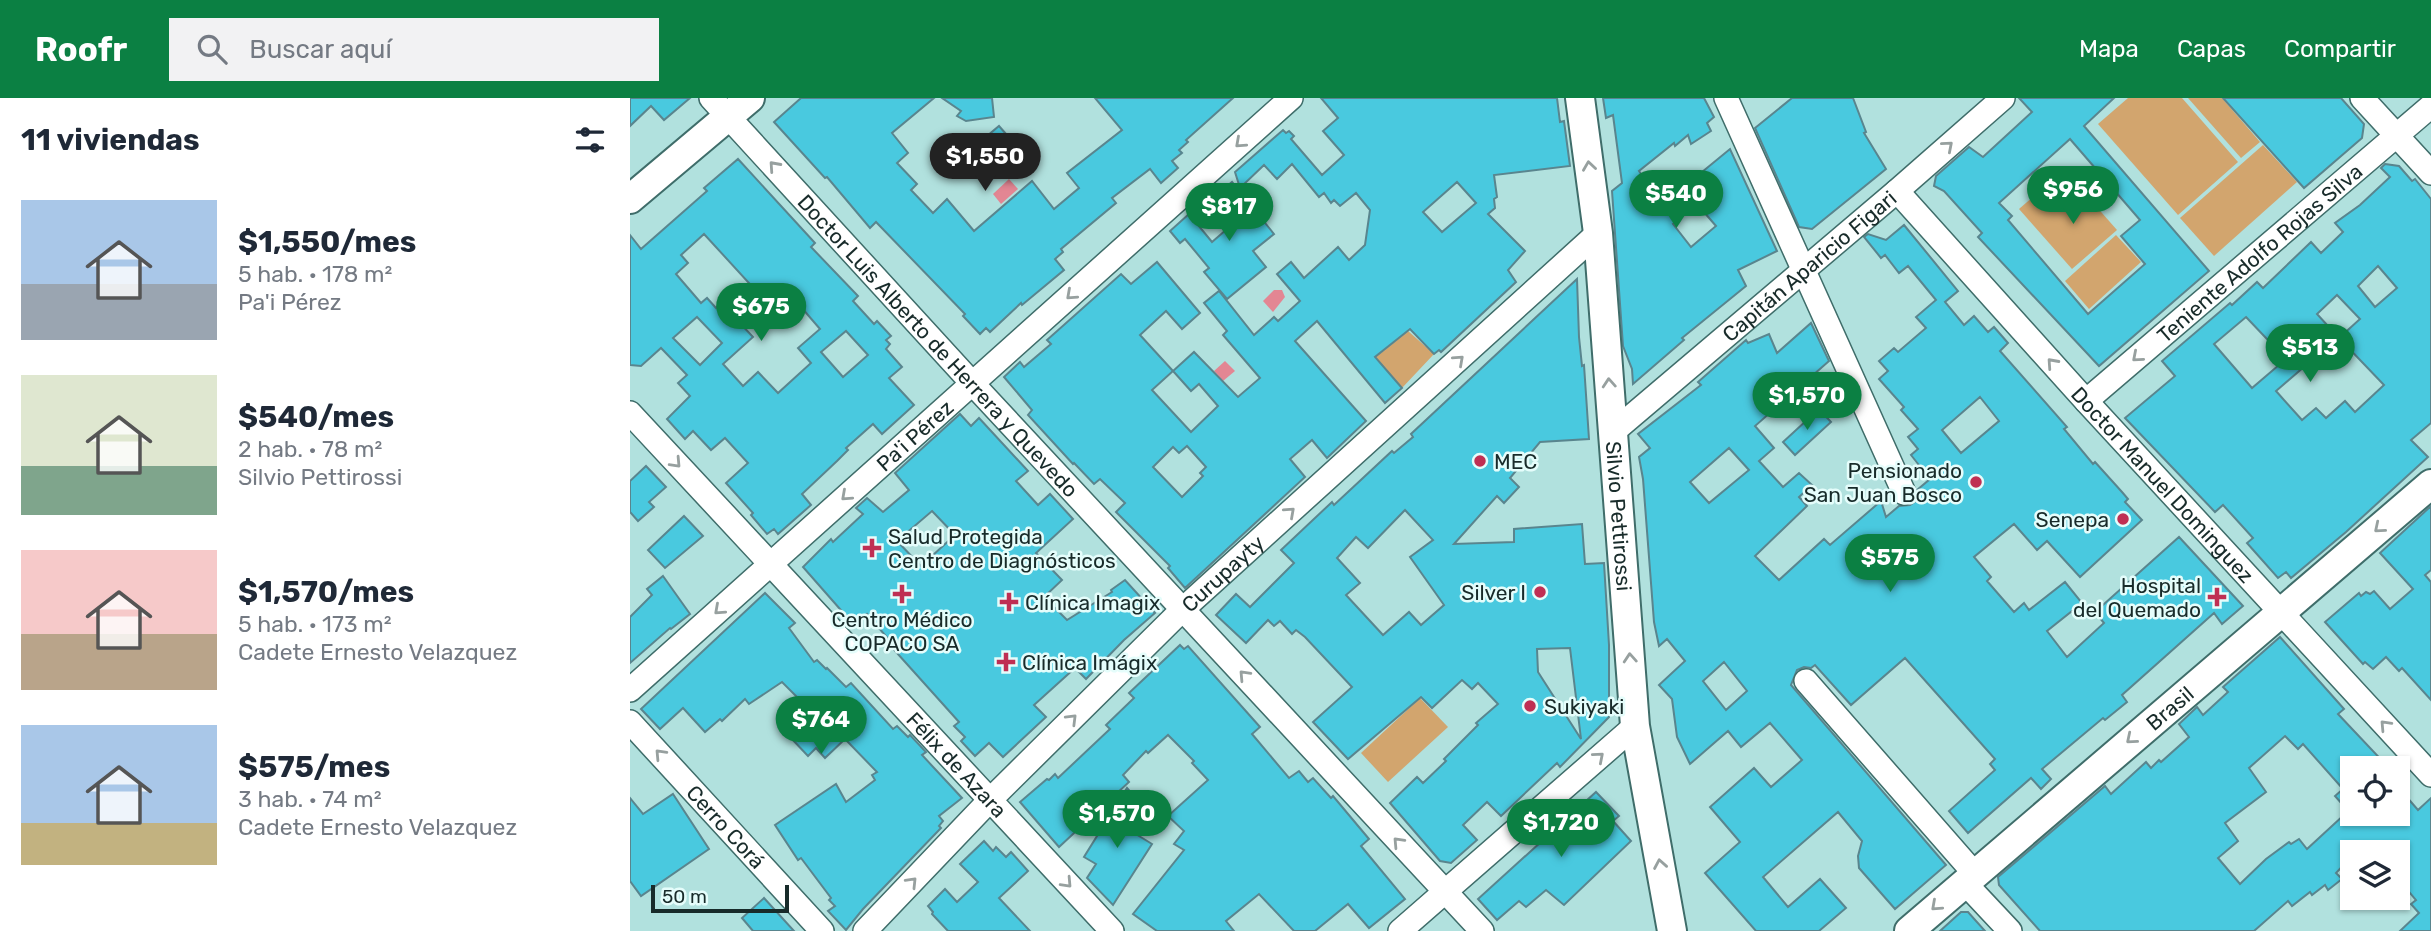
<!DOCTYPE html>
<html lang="es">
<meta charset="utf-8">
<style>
:root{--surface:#fff;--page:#f2f2f3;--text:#1f2937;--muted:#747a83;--accent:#0b8043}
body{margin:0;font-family:Rubik,sans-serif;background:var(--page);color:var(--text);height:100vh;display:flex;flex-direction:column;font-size:26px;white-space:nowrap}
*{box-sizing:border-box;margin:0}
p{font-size:23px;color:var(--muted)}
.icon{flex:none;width:38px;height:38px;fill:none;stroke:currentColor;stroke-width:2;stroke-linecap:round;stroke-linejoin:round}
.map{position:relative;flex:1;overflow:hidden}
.side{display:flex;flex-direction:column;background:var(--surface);width:630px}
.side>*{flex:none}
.controls{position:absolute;left:1710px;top:658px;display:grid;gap:14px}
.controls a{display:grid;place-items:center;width:70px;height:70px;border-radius:0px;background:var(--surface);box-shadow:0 2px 5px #0004;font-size:35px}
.scale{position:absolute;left:21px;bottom:18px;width:138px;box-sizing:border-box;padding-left:7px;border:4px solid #182b2a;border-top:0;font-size:19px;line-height:24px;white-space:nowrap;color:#182b2a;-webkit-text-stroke:5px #e5fdfb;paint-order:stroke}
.price{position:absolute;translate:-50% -60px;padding:0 16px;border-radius:24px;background:var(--accent);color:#fff;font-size:23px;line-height:46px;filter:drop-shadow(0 2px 4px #0008)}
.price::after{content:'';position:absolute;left:50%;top:42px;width:21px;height:16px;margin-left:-10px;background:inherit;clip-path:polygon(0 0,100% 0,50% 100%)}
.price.selected{background:#222;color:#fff}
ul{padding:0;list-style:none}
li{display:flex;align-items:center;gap:21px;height:175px;padding:0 21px}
li span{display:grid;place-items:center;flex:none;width:196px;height:140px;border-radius:0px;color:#555}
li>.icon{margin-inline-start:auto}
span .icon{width:84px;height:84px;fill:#fffc;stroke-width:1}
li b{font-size:30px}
h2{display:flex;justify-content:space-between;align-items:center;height:84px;padding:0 21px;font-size:30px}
header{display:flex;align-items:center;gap:42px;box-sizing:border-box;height:98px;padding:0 35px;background:var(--accent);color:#fff}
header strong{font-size:33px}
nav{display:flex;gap:38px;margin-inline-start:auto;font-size:24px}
.search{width:490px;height:63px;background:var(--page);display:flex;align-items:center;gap:18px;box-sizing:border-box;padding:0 24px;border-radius:0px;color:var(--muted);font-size:26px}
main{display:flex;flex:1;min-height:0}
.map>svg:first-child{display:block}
</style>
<header>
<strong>Roofr</strong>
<div class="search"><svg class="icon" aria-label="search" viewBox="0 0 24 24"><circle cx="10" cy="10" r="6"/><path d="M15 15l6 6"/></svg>Buscar aquí</div>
<nav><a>Mapa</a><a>Capas</a><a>Compartir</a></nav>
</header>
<main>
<section class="side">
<h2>11 viviendas<svg class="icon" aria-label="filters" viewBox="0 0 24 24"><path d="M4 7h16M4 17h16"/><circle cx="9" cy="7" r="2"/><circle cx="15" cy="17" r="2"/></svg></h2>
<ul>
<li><span style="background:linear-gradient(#a9c7e8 60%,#9aa5b1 0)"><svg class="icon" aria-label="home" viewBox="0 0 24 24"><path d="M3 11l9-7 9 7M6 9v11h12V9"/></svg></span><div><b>$1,550/mes</b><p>5 hab. · 178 m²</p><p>Pa'i Pérez</p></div></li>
<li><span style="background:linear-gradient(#dfe7d0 65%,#7fa58c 0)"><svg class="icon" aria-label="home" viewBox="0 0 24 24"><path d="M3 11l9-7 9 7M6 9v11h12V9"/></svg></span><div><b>$540/mes</b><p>2 hab. · 78 m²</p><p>Silvio Pettirossi</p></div></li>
<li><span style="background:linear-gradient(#f6c9c9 60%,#b9a48a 0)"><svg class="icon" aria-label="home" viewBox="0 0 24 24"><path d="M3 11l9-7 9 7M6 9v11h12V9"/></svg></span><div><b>$1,570/mes</b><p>5 hab. · 173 m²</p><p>Cadete Ernesto Velazquez</p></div></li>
<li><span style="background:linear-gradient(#a9c7e8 70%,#c2b280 0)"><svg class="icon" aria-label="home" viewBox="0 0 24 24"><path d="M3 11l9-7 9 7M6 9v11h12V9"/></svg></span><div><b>$575/mes</b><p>3 hab. · 74 m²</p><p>Cadete Ernesto Velazquez</p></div></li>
</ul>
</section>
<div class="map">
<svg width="1801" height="833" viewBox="0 0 1801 833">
<rect width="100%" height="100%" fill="#b1e1de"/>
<g fill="#d2a56e">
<path d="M1498,0H1552L1608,64L1548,117L1468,26Z"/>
<path d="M1558,0H1592L1630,44L1611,60Z"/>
<path d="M1633,47L1667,84L1584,158L1550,120Z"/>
<path d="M1434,72L1487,132L1442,171L1389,111Z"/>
<path d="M1486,137L1511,164L1459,211L1435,183Z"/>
<path d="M778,233L804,256L772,290L728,239L732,234L751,255Z"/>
<path d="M790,600L818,629L758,684L731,655Z"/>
</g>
<g fill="#e38693">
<path d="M379,81L388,91L371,106L363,96Z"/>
<path d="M644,192H652L655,199L643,214L633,203Z"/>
<path d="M595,263L605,273L593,283L584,273Z"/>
</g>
<g fill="#49c9df" stroke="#59858e" stroke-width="2" fill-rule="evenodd">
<path d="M0,0H60L34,22L21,8L0,28Z"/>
<path d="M171,0H304L262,35L278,55L267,65L287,86L281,92L303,115L317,101L344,133L402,83L424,111L449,90L437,75L492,32L465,0H603L556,42L558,44L549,52L552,55L542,63L548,70L531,85L520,71L482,100L486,105L431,151L433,154L425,161L434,172L392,207L391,205L360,234L356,230L350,236L333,218L335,216L246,124L240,130L197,79L195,80L144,24Z"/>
<path d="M312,0H362L364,19L336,23L327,18L331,13Z"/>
<path d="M691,0H927L930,24L934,23L940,68L864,77L867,99L864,101L865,110L858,116L895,153L878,172L886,184L811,254L809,252L804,256L780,231L745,259L772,290L755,305L687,223L665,243L736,323L697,360L682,342L660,361L675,379L555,490L538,470L540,468L486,414L495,405L470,381L464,386L444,365L443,366L398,317L402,312L374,279L390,264L394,269L421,246L417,242L491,176L501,186L527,164L570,215L552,231L536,213L510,237L543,273L522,292L561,334L588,308L569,286L561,293L543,273L564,254L608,299L630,280L593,237L597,233L574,205L589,193L624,237L644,219L648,223L670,203L647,176L661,164L674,180L708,149L719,162L735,147L740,112L726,95L710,108L704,102L701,105L694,95L689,99L662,66L647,81L634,67L610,90L605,74L653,32L656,35L659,33L664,38L661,41L692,77L714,57L693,33L708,20ZM827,84L846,105L812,134L793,114ZM557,348L576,369L570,375L573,378L552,399L523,369L543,349L549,355Z"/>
<path d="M973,0H1074L1084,19L1077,25L1081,33L1061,46L1058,37L1045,48L1044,45L1009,73L1033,106L1100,51L1147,153L1108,172L1116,188L1052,240L1054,242L1003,286L1002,271L993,248L982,93L992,85L983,17L976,20ZM1067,106L1086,128L1061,149L1043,126Z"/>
<path d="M1162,0H1223L1236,34L1234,35L1256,71L1182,131L1169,129L1125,30Z"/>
<path d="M1389,0H1484L1454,28L1579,173L1469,268L1348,139L1352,135L1314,93L1304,88L1306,78L1339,49L1353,59L1402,14ZM1440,41L1510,122L1491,138L1515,166L1458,216L1378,122L1382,118L1369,105Z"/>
<path d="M1593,0H1711L1734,26L1732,40L1674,90Z"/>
<path d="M369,28L383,44L351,72L337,55Z"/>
<path d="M108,61L185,145L181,149L228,198L223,203L244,226L247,223L261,238L256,242L260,246L256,251L272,269L259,280L284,307L252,336L243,326L216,350L218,352L207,363L172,396L181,407L148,436L144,431L137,436L121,417L123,415L96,385L118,365L95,340L81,352L63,333L55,341L37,321L60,298L48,285L57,277L31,250L11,268L0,267V137L11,151L77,93L74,90ZM74,136L129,196L132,193L151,215L165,202L190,231L168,250L181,265L148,295L128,274L113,288L93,266L123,239L91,205L86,210L77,200L71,205L46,176L58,165L51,157ZM67,219L92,245L70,267L43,240ZM216,233L238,257L213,279L191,254Z"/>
<path d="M1755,66L1769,68L1782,83L1785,81L1801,101V325L1781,342L1798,359L1716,434L1661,480L1656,474L1648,480L1617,445L1623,440L1593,407L1585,414L1495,320L1545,278L1532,263L1600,205L1602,207L1627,184L1633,190L1681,144L1691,155L1713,134L1705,125L1730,107L1760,79L1751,70ZM1748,168L1767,190L1745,209L1728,188ZM1707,197L1730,221L1709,240L1754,287L1725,314L1715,303L1696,320L1686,310L1672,322L1646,293L1682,262L1684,264L1709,240L1687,216ZM1616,219L1656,261L1622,290L1584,246Z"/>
<path d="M602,84L644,136L623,153L636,169L597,201L574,174L579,170L555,141L550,145L540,133L559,116L582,144L604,125L583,100Z"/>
<path d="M1274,127L1328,193L1315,204L1334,227L1344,218L1358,234L1364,229L1378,245L1370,253L1437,329L1434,331L1463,366L1465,364L1492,394L1498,401L1495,404L1512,422L1450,479L1417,443L1407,452L1384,426L1344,459L1361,479L1357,483L1384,514L1394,505L1399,512L1435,484L1452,505L1417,533L1437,559L1474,525L1465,514L1549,439L1613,508L1592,526L1584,515L1492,597L1497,604L1475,622L1473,620L1412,671L1421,681L1411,691L1401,680L1338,735L1319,713L1365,672L1360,666L1365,661L1275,560L1221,607L1185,567L1181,570L1174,569L1167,572L1161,587L1316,767L1265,811L1229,770L1228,758L1232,743L1208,714L1133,779L1158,809L1190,781L1216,810L1189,833H1126L1075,775L1110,744L1080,709L1124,670L1141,689L1172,662L1140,625L1111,649L1098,633L1060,666L1047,639L1042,601L1029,587L1055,563L1037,541L1029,548L1024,524L1013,381L1009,359L1020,350L1008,336L1071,287L1068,284L1116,242L1118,245L1139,236L1147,255L1181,225L1199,263L1125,328L1144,350L1129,363L1153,389L1169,375L1182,387L1169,399L1177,408L1125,458L1149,482L1194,441L1200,447L1251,403L1256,419L1269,408L1280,407L1286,403L1287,392L1300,381L1281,357L1288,351L1278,339L1288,331L1271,312L1274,309L1249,281L1258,273L1249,263L1264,250L1268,254L1296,230L1286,219L1306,202L1278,168L1269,175L1255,157L1251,160L1234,139L1238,136L1256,142ZM1350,299L1369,323L1331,355L1312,332ZM1099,350L1119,372L1079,405L1060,384ZM1094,564L1117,593L1096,612L1073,583Z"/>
<path d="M947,181L949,239L952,268L954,267L959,341L910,344L880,380L889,389L874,405L867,398L824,446L884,444V431L952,426L955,466L974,465L979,547V619L930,669L927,665L871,718L857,704L833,727L847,742L821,765L810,763L760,705L787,679L793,685L816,663L814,661L848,627L846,625L868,606L848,585L842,591L832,582L802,610L791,599L718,661L683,624L722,589L675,539L666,532L662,536L650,523L644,528L638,522L616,545L586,517L606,496L620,509L664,465L651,452L702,404L704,407L762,353L764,355L783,339L781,336ZM775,412L803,442L780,459L814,507L791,527L779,514L753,537L716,497L730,485L707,460L726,439L738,450ZM940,550L951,641L908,574L907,551Z"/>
<path d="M1189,311L1201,324L1165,357L1153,344Z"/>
<path d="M330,316L341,328L349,320L398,373L386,383L408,407L420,396L443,421L406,455L432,482L414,499L437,522L482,494L481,492L495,482L525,515L494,542L456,581L445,570L404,607L416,619L373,659L359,645L345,658L331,643L335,639L324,628L329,624L258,545L260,543L237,516L224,527L173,469L201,441L203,444L233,416L226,410L237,400L253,414L279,392L265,375ZM302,413L325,437L291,468L267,443Z"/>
<path d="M16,368L36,389L19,404L24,409L8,423L0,414V383Z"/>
<path d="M1801,408V472L1795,477L1801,484V602L1772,570L1769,573L1756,559L1743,571L1735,564L1733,566L1695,524L1729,495L1731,498L1736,494L1740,496L1744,493L1760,511L1783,491L1750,455Z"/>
<path d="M54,418L73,438L35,470L18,452Z"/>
<path d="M33,478L60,516L41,531L40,530L0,565V519L22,497L17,491Z"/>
<path d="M135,495L165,525L159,530L184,564L187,562L196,571L197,570L216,589L221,585L263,631L267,628L278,639L280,637L296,654L292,657L332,700L309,718L313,723L309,728L311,730L233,811L216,832L198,813L205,808L199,802L201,800L171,760L168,762L145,727L206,686L216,704L245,682L242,677L247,674L215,641L195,660L186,650L178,658L160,639L184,616L152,584L119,606L115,601L92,623L90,621L75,634L53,610L30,631L11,611Z"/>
<path d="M1650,539L1714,611L1708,616L1759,670H1722V716H1768V689L1788,712L1801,700V833H1770L1789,815L1781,806L1786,802L1768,781V754H1722V758L1706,775L1712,781L1698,792L1695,787L1682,797L1680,794L1662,808L1658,803L1624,833H1410L1369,787L1368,779L1475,688L1481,696L1516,664L1521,670L1529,662L1531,664L1559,639L1549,626L1567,609L1573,617L1598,594L1593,589ZM1655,638L1668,651L1673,646L1713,691L1705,698L1721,716H1715L1677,751L1669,741L1661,746L1659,744L1636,761L1610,786L1588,760L1608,743L1595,725L1636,694L1619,670Z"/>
<path d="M550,547L554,551L558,548L630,629L622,636L659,680L669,673L678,684L683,680L701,700L703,698L739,741L731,748L775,801L739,830L718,806L685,833H664L629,796L596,823L604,833H527L503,816L554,752L544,746L554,733L538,718L578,682L562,665L564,663L538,637L518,655L516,653L493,677L499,684L429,749L390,704L417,681L419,682L425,676L428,680L480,631L476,627L504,600L499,595Z"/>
<path d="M497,690L511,706L496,730L522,746L483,807L457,780L466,766L454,759Z"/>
<path d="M966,694L989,718L983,723L1001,743L934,807L916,792L896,809L889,803L867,822L848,801Z"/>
<path d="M43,696L79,751L11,798L0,783V700L13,716Z"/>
<path d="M354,743L363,753L366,749L376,759L381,754L398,773L369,800L400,833H318L302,816L303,814L298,808L315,791L327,804L348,784L330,766Z"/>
<path d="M134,800L164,833H123L112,820Z"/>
<path d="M1331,814H1338L1355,833H1310Z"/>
</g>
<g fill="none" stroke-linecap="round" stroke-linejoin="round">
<g stroke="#3f6d6a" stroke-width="26">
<g id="minor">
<path id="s1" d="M81,0L342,285L852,833"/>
<path d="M1096,0L1274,395"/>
<path d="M1732,0L1801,75"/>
<path id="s2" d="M1267,93L1456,303L1801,677"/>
<path id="s3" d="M1456,303L1801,8"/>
<path id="s4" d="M0,315L482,833"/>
<path id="s5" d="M983,334L1267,93L1373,0"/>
<path d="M1176,583L1344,775"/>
<path id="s6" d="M0,592L661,0"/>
<path id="s7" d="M0,624L192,833"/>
<path d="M1334,784L1380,833"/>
<path id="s8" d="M235,833L360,702L553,511L968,135"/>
<path d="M770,833L1005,628"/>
</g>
</g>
<g stroke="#3f6d6a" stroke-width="32">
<g id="major">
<path id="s9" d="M950,0L968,135L1005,628L1042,833"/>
<path d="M0,101L120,0"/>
<path id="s10" d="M1279,833L1801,386"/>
</g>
</g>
<use href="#minor" stroke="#fff" stroke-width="23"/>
<use href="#major" stroke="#fff" stroke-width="28"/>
</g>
<defs><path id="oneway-chevron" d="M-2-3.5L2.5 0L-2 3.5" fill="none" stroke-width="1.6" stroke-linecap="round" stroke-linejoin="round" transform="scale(1.75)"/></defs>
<g stroke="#97a09f">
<use href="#oneway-chevron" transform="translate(610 45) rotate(138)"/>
<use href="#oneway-chevron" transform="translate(1318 48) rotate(-41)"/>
<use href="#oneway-chevron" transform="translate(144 68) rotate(-132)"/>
<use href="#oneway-chevron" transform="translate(959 68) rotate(-98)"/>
<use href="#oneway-chevron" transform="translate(441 197) rotate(138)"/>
<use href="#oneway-chevron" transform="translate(1507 259) rotate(139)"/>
<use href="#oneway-chevron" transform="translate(829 262) rotate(-42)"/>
<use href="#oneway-chevron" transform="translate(1422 265) rotate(-132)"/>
<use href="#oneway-chevron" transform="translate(979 285) rotate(-94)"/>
<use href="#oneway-chevron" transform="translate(46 365) rotate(47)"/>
<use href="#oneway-chevron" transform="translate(216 398) rotate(138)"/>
<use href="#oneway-chevron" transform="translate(660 414) rotate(-42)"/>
<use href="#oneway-chevron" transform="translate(1749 430) rotate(140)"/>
<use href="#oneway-chevron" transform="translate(89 512) rotate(138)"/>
<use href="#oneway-chevron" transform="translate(1000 560) rotate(-94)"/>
<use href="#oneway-chevron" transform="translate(614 577) rotate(-133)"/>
<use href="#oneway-chevron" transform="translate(442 621) rotate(-45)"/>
<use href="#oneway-chevron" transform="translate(1755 627) rotate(-133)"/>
<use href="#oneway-chevron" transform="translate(1501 641) rotate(140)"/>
<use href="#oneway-chevron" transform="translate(30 656) rotate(-133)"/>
<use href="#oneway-chevron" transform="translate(969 659) rotate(-41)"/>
<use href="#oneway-chevron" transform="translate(768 744) rotate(-133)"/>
<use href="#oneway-chevron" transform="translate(1030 766) rotate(-100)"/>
<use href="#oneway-chevron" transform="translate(282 784) rotate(-46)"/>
<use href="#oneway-chevron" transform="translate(437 785) rotate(47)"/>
<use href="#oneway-chevron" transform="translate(1306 808) rotate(138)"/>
</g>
<g fill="#bf2f53" stroke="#e5fdfb" stroke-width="2.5">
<circle cx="850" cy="363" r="7"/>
<circle cx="1346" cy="384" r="7"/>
<circle cx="1493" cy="421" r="7"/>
<path d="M238.5 439.5h7v7h7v7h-7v7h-7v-7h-7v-7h7z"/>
<circle cx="910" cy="494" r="7"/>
<path d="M268.5 485.5h7v7h7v7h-7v7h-7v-7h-7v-7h7z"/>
<path d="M1583.5 488.5h7v7h7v7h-7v7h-7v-7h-7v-7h7z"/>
<path d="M375.5 493.5h7v7h7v7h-7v7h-7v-7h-7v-7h7z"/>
<path d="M372.5 553.5h7v7h7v7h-7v7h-7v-7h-7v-7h7z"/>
<circle cx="900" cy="608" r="7"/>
</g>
<g text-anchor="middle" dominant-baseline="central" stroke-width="5" stroke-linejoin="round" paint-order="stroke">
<g font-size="21" fill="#182b2a" stroke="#e5fdfb">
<text stroke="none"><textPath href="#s3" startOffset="228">Teniente Adolfo Rojas Silva</textPath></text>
<text stroke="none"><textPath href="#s5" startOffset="257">Capitán Aparicio Figari</textPath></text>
<text stroke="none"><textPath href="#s1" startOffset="336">Doctor Luis Alberto de Herrera y Quevedo</textPath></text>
<text stroke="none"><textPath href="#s6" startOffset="382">Pa'i Pérez</textPath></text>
<text stroke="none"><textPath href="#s2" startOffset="396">Doctor Manuel Dominguez</textPath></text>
<text stroke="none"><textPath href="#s9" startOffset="420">Silvio Pettirossi</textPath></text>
<text stroke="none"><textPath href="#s8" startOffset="506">Curupayty</textPath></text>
<text stroke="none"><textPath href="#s10" startOffset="343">Brasil</textPath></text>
<text stroke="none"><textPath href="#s4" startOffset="480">Félix de Azara</textPath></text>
<text stroke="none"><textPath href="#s7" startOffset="142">Cerro Corá</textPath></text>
</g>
<g font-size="21" fill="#182b2a" stroke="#e5fdfb" text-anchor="start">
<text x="864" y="363">MEC</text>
<text x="1332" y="372" text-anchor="end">Pensionado<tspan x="1332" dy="24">San Juan Bosco</tspan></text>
<text x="1479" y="421" text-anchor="end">Senepa</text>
<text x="258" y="438">Salud Protegida<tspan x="258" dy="24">Centro de Diagnósticos</tspan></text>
<text x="1571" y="487" text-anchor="end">Hospital<tspan x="1571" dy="24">del Quemado</tspan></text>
<text x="896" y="494" text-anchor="end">Silver I</text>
<text x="395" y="504">Clínica Imagix</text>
<text x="272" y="521" text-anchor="middle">Centro Médico<tspan x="272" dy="24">COPACO SA</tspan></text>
<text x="392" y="564">Clínica Imágix</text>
<text x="914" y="608">Sukiyaki</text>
</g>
</g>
</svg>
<div class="controls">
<a><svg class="icon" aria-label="locate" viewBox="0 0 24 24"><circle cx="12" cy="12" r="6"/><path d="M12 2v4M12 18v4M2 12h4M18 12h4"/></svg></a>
<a><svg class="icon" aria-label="layers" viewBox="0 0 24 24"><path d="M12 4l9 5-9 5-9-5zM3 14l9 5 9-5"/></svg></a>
</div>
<div class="scale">50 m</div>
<b class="price selected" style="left:355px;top:95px">$1,550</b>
<b class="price" style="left:1443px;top:128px">$956</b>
<b class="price" style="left:1046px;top:132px">$540</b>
<b class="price" style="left:599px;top:145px">$817</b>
<b class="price" style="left:131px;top:245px">$675</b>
<b class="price" style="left:1680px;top:286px">$513</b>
<b class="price" style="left:1177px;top:334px">$1,570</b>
<b class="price" style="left:1260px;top:496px">$575</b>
<b class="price" style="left:191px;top:658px">$764</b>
<b class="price" style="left:487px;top:752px">$1,570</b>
<b class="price" style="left:931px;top:761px">$1,720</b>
</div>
</main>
